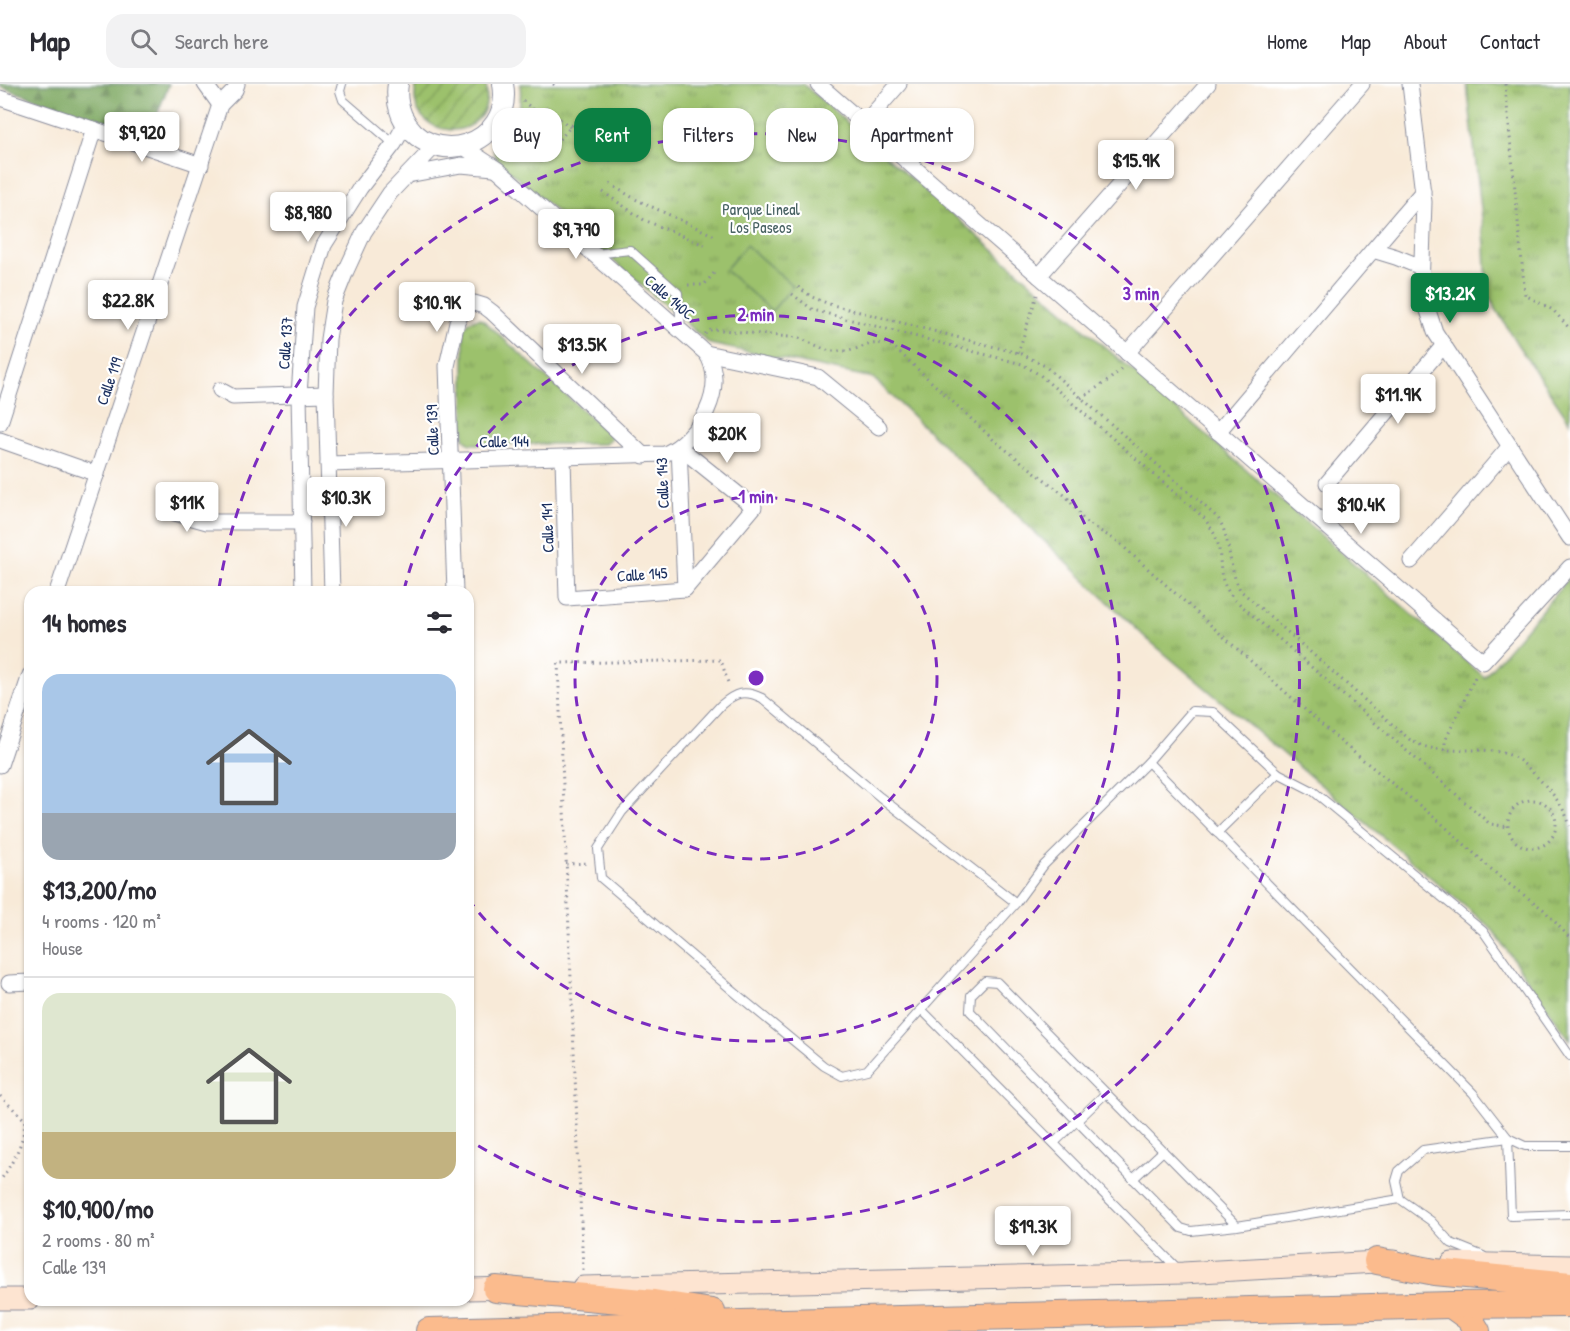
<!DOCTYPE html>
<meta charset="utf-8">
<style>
:root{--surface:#fff;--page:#f2f2f3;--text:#2b2b33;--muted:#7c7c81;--line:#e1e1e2;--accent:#0b8043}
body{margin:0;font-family:"Patrick Hand",sans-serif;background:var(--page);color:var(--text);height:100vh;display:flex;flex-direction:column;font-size:22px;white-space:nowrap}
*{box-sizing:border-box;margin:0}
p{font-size:20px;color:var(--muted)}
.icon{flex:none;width:33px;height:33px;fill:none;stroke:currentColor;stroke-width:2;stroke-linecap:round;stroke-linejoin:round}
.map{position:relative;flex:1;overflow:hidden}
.sheet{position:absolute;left:24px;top:502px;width:450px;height:720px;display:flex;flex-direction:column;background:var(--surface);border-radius:18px;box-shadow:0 2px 4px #0004}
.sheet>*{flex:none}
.hud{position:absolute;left:492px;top:24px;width:570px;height:54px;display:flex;gap:12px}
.price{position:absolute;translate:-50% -51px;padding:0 14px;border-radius:6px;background:#fff;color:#222;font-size:20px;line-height:39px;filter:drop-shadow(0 2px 3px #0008)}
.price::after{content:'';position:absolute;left:50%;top:36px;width:18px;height:14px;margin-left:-9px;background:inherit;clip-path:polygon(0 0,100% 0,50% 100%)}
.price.selected{background:var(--accent);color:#fff}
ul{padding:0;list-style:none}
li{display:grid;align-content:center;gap:12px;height:318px;padding:0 18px}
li+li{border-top:2px solid var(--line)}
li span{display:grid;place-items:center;height:186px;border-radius:18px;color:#555}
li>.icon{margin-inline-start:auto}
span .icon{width:108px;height:108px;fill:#fffc;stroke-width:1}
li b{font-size:26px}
h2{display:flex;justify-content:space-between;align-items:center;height:72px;padding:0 18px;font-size:26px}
.chip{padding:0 21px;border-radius:18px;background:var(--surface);box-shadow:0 2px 4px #0004;font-size:21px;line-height:54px}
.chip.selected{background:var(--accent);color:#fff}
header{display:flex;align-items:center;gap:36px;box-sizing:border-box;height:84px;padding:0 30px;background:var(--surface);border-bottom:2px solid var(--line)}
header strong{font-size:28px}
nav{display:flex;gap:33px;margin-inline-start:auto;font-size:21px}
.search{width:420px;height:54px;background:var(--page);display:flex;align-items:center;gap:15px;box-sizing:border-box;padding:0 21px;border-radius:18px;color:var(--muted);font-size:22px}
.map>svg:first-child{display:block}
</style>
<header>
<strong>Map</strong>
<div class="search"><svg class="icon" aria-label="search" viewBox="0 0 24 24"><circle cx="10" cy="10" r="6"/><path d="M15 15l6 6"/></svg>Search here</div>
<nav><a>Home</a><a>Map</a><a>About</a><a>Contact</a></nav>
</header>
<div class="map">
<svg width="1570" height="1247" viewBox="0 0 1570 1247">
<defs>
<pattern id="grass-tufts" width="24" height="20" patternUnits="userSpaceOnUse" patternTransform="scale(1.5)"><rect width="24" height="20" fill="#9cc16c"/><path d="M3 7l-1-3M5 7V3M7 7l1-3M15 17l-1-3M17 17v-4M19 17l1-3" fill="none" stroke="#7e9d5c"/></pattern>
<pattern id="forest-firs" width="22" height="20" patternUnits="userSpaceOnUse" patternTransform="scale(1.5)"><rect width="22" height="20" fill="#7da760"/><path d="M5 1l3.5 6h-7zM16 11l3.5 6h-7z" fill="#668852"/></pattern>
<pattern id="garden-furrows" width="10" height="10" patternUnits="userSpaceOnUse" patternTransform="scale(1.5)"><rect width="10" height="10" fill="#9cc16c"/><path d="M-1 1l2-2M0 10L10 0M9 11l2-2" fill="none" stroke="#7e9d5c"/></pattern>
</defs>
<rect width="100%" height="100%" fill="#fff"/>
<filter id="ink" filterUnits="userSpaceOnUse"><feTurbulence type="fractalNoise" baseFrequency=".0167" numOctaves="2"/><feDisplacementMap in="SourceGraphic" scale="12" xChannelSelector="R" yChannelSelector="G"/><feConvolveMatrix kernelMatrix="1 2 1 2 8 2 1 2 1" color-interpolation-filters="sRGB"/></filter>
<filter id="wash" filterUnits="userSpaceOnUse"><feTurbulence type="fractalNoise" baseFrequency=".008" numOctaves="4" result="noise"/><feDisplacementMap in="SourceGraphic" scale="24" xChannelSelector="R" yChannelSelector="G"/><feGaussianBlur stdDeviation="1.35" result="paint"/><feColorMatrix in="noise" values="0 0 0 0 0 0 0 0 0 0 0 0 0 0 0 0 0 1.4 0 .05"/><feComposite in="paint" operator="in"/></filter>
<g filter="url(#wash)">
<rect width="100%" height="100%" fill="#f8ead8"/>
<g fill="url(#grass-tufts)" stroke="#5c7865" stroke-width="1.5">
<path d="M520,0H803L1484,593L1570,493V956L1492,845L1146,554L873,294L710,260L499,78C482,59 510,47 517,29C521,20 521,10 520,0Z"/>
<path d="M1467,0H1570V338L1517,260L1487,210L1485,161Z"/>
<path d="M479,234L483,236L612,353L605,360H470L464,354V245L470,237Z"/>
</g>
<path fill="url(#forest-firs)" stroke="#4c6b5f" stroke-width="1.5" d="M0,0H169L149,52L0,3Z"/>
<path fill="url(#garden-furrows)" stroke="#5c7865" stroke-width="1.5" d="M417,0H486C497,67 400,55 417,0Z"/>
<path fill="#9cc16c" stroke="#5c7865" stroke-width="1.5" d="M746,161L793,202L772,227L725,186Z"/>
</g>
<g filter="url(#ink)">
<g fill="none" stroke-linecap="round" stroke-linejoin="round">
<g stroke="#8a8c9b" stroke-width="10">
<g id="service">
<path d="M342,0L340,7L343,16L394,60"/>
<path d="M595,170L630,166L678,209L681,244"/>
<path d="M1148,678L1473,1009L1508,1054L1423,1066L1399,1087L1396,1097L1400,1115"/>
<path d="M1217,749L1278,689L1313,707L1483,847L1570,972"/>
<path d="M1016,819L880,713L762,614C744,605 735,609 721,621L622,728L598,765L601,794L739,912L824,982L842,992L867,986L1016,819L1044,781L1148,678L1192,627L1213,628L1278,689"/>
<path d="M921,925L1179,1186"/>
<path d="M1508,1054L1511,1132L1570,1130"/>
<path d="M1508,1054L1525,1062H1570"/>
<path d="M1054,1059L1106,1009"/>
<path d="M1133,1095L1163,1067"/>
<path d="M1237,1142L997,898L985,897L971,911L970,927L1181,1144L1191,1147L1237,1142L1400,1115L1431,1137L1451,1159L1483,1172"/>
</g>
</g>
<g stroke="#8a8c9b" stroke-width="17">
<g id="minor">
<path d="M205,0L220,21"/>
<path d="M818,0L1483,578L1570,483"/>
<path d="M1410,0L1424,118L1421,205L1435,248L1570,454"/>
<path d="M0,14L201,81"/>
<path d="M864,40L899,0"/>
<path d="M462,62L497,85L706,269L818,293L879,343"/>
<path d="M408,91L461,81L494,84"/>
<path d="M1373,166L1396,173L1421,183"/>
<path d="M1039,192L1208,0"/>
<path d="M1127,269L1362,0"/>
<path d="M220,306L233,313L326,310"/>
<path d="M0,339L94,45"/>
<path d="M1218,348L1423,107"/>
<path d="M0,356L97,390"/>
<path d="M679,363L685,505"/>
<path d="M563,374L567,514L685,505L754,423L679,363"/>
<path d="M328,380L665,370C699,355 729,303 706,269"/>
<path d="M1327,399L1444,261"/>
<path d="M175,429L207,438H302"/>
<path d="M1411,477L1510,362"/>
<path d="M57,508L220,21L235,6L237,0"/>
<path d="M303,508L299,311L305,223L324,161L360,104L394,60L406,39"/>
<path d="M332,508L326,310L328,255L334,217L346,187L364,148L390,109L431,66L445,63"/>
<path d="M455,508L447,282L457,238L464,225L470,220L474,219L484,222L492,228L644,372"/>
<path d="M0,681L30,591"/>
<path d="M9,899L30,898"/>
</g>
</g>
<g stroke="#8a8c9b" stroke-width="22">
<path id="tertiary" d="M398,0C396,11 398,22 402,32C429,89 514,61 503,0"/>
</g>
<g stroke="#8a8c9b" stroke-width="23">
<g id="secondary">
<path d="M1452,1179L1570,1182"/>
<path d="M583,1203L1183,1189L1394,1177"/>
<path d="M468,1205L512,1204"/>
<path d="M0,1215H30"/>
</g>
</g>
<g stroke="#8a8c9b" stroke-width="28">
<g id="trunk">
<path d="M1377,1177L1435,1188L1570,1201"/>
<path d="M496,1205L654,1219L712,1228"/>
<path d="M1451,1221L1469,1234L1477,1247"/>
<path d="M429,1247L1451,1221L1570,1220"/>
</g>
</g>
<g stroke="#8a8c9b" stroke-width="3" stroke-dasharray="1.5 4.5" stroke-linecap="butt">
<path d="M553,0L555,1"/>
<path d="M1505,0L1525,211L1553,226L1570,245"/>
<path d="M523,17L540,31"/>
<path d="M547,71L523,52L547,24L570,43"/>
<path d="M540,78L579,33"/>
<path d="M610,100L635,115L715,152"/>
<path d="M603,108L644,136L707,162"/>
<path d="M688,201H704L714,189"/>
<path d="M798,203L812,213L829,220L1022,270L1045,282L1218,434C1232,456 1227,484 1241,507L1409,655C1440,676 1479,658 1512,672C1524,678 1534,690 1543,699C1555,712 1565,725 1570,742"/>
<path d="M792,210L813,226L1022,280L1040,291L1204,434C1210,442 1216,451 1218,460C1223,485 1216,493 1234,515L1490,740L1508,743"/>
<path d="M705,250L712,245L799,254L829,267H849L871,260L886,259L896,265L996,358L1067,413L1085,438L1117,457L1341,658L1440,738L1502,795L1543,825L1570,854"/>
<path d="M1018,269L1037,211"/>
<path d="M1081,314L1109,296L1123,283"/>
<path d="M1445,666V657L1476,591"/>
<circle cx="1532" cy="740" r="24"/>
<path d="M566,780L589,779"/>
<path d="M0,1012L25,1036C24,1060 13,1078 0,1097"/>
<path d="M583,1186L558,579L721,576L729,602"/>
</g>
<use href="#service" stroke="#fff" stroke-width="8"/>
<use href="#minor" stroke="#fff" stroke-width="15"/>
<use href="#tertiary" stroke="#fff" stroke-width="20"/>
<use href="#secondary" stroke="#fde4d1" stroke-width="21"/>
<use href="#trunk" stroke="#fbbb8d" stroke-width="26"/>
</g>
</g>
<g fill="none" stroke="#7b2cbf" stroke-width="3" stroke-dasharray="10 8">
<circle cx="756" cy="594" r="181"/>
<path d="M404 506A363 363 0 1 1 468 815"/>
<path d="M219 504A544 544 0 1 1 472 1058"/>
</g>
<g text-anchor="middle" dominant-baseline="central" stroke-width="4.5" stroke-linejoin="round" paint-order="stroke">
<g font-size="16" fill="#486263" stroke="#fff">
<text x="761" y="125">Parque Lineal<tspan x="761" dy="18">Los Paseos</tspan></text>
</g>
<g font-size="16" fill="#1b2f5e" stroke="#fff">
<text transform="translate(670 213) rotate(41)">Calle 140C</text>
<text transform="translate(285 259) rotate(-86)">Calle 137</text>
<text transform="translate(109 297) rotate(-71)">Calle 119</text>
<text transform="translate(432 346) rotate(-92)">Calle 139</text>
<text transform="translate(504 357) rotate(-1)">Calle 144</text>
<text transform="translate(662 399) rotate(-92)">Calle 143</text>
<text transform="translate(547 444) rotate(-92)">Calle 141</text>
<text transform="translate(642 490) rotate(-4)">Calle 145</text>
</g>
</g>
<circle cx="756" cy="594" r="9" fill="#7b2cbf" stroke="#fff" stroke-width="3"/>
<g font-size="18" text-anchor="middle" font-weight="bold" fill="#7b2cbf" stroke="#fff" stroke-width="4.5" stroke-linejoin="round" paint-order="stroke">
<text x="1141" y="216">3 min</text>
<text x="756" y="237">2 min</text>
<text x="756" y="419">1 min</text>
</g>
</svg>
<b class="price" style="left:142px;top:79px">$9,920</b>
<b class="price" style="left:1136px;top:107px">$15.9K</b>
<b class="price" style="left:308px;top:159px">$8,980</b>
<b class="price" style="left:576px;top:176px">$9,790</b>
<b class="price selected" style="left:1450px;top:240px">$13.2K</b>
<b class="price" style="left:128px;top:247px">$22.8K</b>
<b class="price" style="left:437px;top:249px">$10.9K</b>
<b class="price" style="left:582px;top:291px">$13.5K</b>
<b class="price" style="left:1398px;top:341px">$11.9K</b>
<b class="price" style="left:727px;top:380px">$20K</b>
<b class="price" style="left:346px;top:444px">$10.3K</b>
<b class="price" style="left:187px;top:449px">$11K</b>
<b class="price" style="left:1361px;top:451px">$10.4K</b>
<b class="price" style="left:1033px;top:1173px">$19.3K</b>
<div class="hud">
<a class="chip">Buy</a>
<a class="chip selected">Rent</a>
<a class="chip">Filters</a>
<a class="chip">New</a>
<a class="chip">Apartment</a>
</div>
<section class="sheet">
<h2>14 homes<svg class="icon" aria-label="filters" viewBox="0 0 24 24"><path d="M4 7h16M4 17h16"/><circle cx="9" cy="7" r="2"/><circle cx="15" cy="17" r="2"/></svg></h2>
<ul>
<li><span style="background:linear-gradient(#a9c7e8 75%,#9aa5b1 0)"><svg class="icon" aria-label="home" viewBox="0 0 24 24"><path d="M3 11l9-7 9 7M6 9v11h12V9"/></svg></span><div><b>$13,200/mo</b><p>4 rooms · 120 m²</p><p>House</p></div></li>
<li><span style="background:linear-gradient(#dfe7d0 75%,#c2b280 0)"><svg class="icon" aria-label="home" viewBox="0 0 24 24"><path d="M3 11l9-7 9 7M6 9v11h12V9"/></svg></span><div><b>$10,900/mo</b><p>2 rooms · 80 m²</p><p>Calle 139</p></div></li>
</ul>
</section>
</div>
